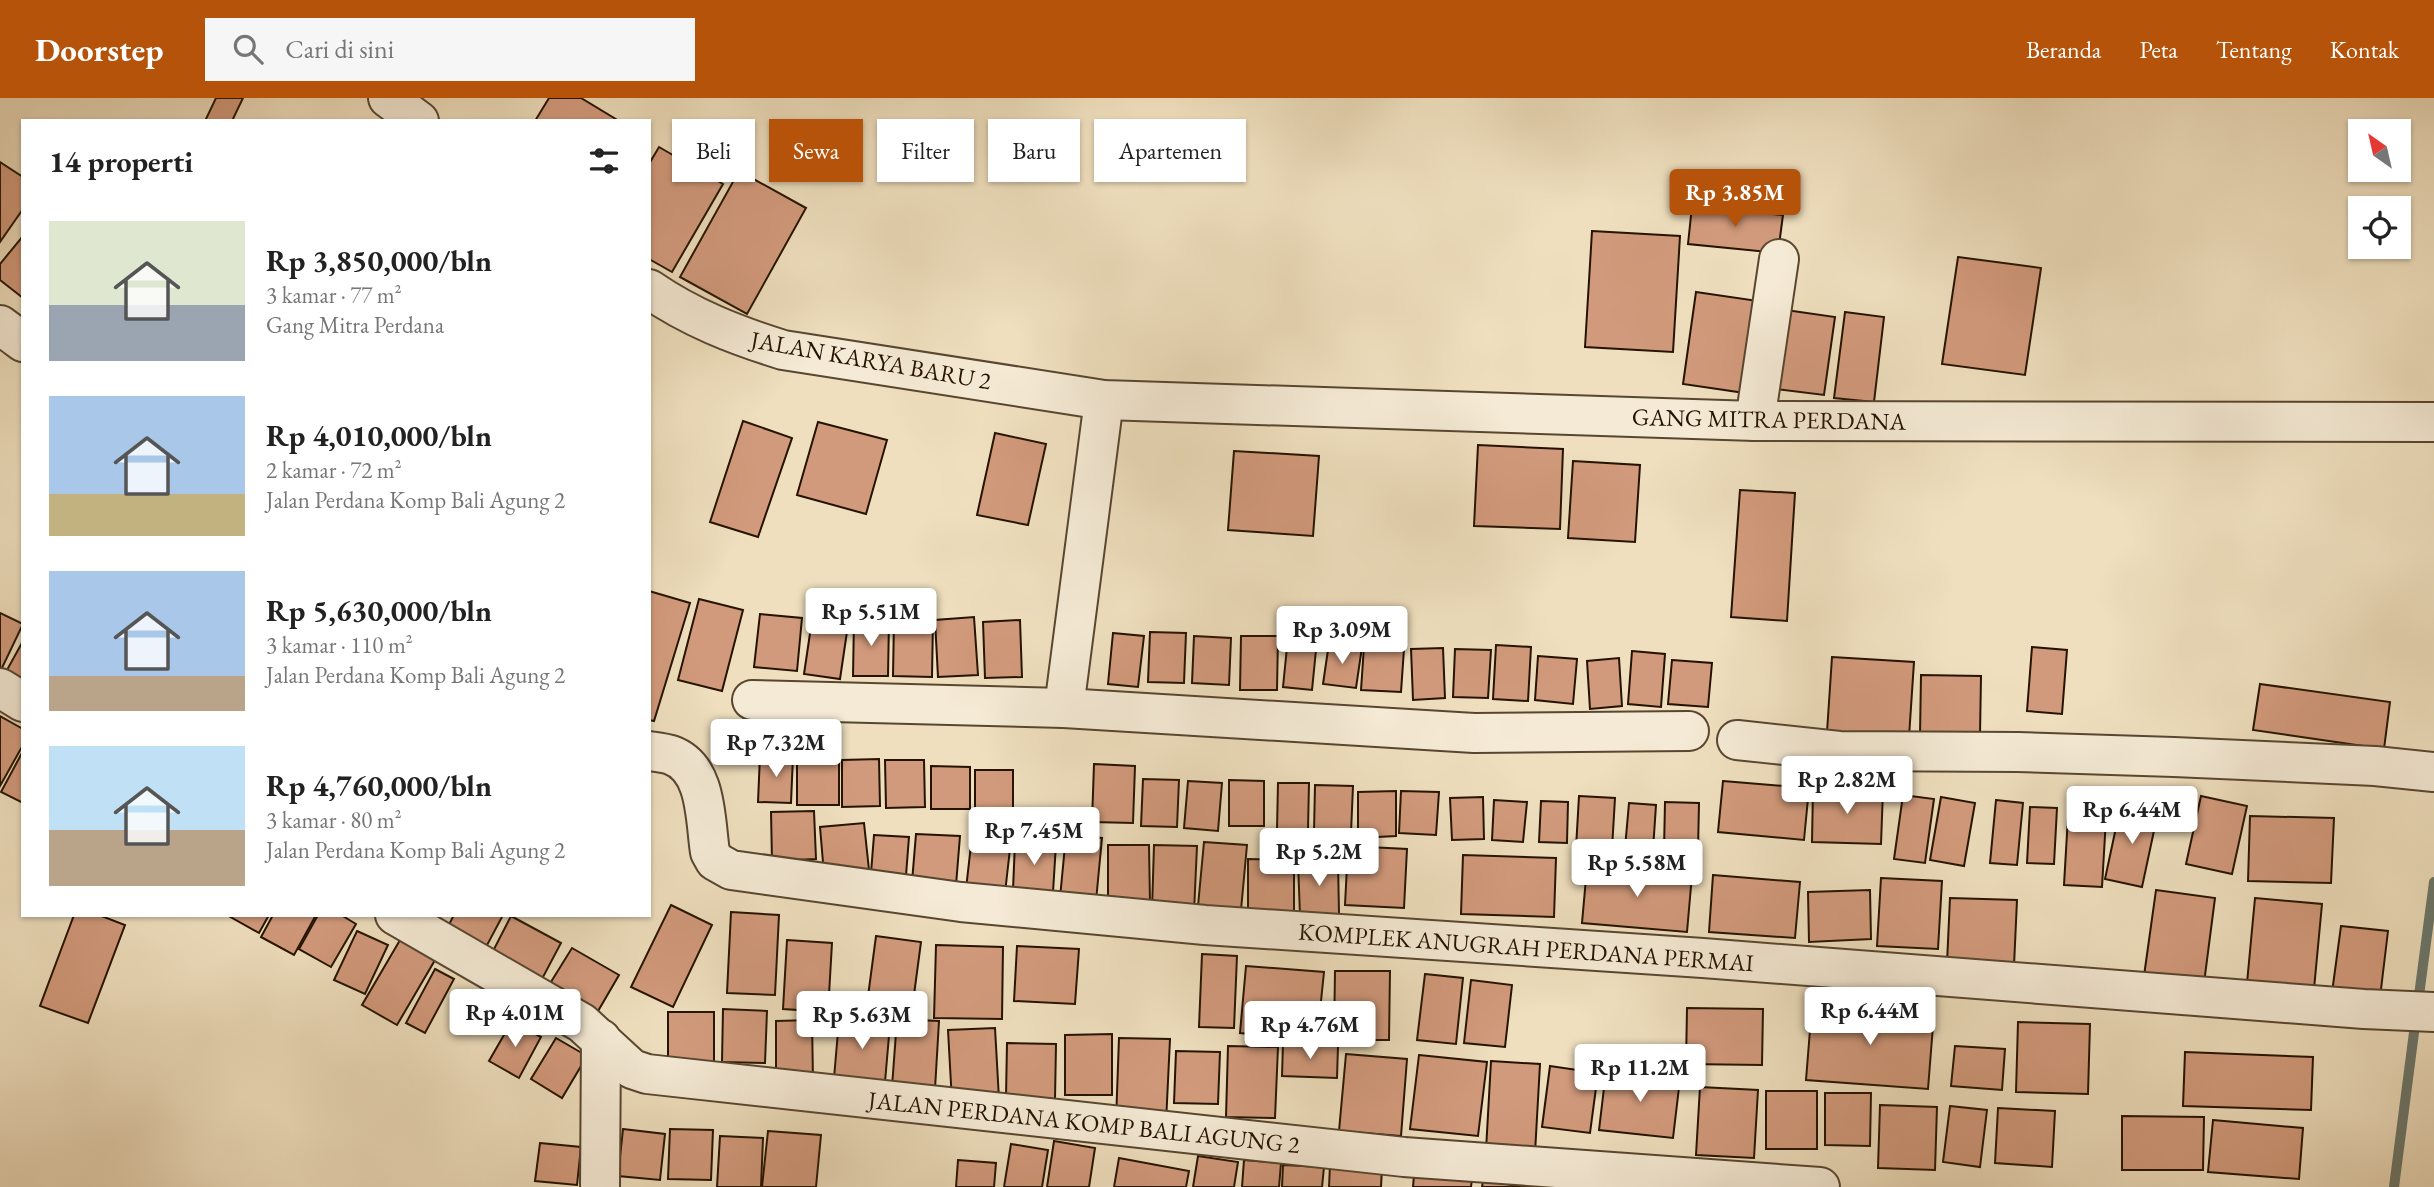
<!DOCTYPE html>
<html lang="id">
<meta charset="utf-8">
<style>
:root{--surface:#fff;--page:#f6f6f6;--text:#222;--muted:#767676;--accent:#b45309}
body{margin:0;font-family:"EB Garamond",serif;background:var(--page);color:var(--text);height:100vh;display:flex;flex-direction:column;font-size:26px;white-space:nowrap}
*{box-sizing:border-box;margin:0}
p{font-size:23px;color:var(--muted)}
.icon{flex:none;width:38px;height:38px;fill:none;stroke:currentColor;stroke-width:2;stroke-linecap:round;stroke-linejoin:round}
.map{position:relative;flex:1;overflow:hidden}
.side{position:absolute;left:21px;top:21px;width:630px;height:798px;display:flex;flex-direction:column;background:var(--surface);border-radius:0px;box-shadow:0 2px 5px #0004}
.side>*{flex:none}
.hud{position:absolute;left:672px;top:21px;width:665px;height:63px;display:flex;gap:14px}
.needle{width:46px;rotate:326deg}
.controls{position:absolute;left:2348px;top:21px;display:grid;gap:14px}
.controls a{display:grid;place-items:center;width:63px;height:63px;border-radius:0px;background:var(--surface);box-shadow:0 2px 5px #0004;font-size:35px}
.price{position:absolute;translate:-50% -60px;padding:0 16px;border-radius:7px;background:#fff;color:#222;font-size:23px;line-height:46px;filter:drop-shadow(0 2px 4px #0008)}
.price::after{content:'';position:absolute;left:50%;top:42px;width:21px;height:16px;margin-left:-10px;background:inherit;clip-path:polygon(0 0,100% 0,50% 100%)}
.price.on{background:var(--accent);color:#fff}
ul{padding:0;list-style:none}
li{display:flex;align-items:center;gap:21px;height:175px;padding:0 28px}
li span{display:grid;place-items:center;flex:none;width:196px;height:140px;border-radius:0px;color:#555}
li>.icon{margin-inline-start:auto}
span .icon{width:84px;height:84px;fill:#fffc;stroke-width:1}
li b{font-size:30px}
h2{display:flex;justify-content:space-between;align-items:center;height:84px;padding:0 28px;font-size:30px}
.tag{padding:0 24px;border-radius:0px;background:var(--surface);box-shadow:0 2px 5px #0004;font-size:24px;line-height:63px}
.tag.on{background:var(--accent);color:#fff}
header{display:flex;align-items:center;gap:42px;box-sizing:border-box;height:98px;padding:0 35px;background:var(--accent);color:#fff}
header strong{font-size:33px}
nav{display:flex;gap:38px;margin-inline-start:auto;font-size:24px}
.search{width:490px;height:63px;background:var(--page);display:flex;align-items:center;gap:18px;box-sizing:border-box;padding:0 24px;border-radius:0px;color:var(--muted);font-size:26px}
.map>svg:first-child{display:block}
</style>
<header>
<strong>Doorstep</strong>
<div class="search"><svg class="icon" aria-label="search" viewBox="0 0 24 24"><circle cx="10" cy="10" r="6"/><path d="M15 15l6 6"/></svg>Cari di sini</div>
<nav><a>Beranda</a><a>Peta</a><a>Tentang</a><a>Kontak</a></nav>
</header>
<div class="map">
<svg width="2434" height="1089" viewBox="0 0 2434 1089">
<rect width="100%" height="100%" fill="#efdfbe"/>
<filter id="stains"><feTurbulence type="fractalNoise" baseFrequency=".00286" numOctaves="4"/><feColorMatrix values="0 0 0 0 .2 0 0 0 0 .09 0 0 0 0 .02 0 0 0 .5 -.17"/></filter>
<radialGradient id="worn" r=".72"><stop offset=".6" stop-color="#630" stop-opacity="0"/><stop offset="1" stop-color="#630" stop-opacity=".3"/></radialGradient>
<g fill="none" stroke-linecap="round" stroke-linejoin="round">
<g stroke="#6b786d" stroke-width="10">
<path d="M2418,905L2434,784"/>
<path d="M2394,1089L2416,919"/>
</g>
</g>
<g fill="#d29a7c" stroke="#251300" stroke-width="2">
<path d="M216,0H243L232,23H205Z"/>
<path d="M549,0H581L619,23H535Z"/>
<path d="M659,49L723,86L672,174L649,161V66Z"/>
<path d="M0,64L23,79V111L0,144Z"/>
<path d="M739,73L806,110L747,216L680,179Z"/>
<path d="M1692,108L1783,117L1778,155L1688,146Z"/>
<path d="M1592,133L1680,138L1673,254L1585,249Z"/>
<path d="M23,138V200L0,182V166Z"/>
<path d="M1958,159L2041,170L2025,277L1942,266Z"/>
<path d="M1696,194L1758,203L1745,295L1683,286Z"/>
<path d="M1779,211L1835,219L1824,297L1768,290Z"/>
<path d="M1845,214L1884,219L1874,304L1834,300Z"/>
<path d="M743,323L792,340L758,439L710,424Z"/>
<path d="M818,324L887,342L866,416L797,397Z"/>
<path d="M995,335L1046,346L1028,427L977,417Z"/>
<path d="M1478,347L1563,351L1560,431L1474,428Z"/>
<path d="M1234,353L1319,358L1313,438L1228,432Z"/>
<path d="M1573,363L1640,367L1635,444L1568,440Z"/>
<path d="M1740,392L1795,395L1787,523L1731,519Z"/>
<path d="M649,493L690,505L654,623L649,622Z"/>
<path d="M699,501L743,512L722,593L678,582Z"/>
<path d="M0,515L23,526L0,574Z"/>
<path d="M760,516L802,520L797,573L754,569Z"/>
<path d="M974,519L978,577L938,579L935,522Z"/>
<path d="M854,521L889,522L888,578H853Z"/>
<path d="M812,522L848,527L840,581L804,576Z"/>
<path d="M894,522H933L932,579L893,578Z"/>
<path d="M1020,522L1022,579L985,580L983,524Z"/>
<path d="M1150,534L1186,535L1184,585L1148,584Z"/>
<path d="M1113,535L1144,538L1138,589L1108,586Z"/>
<path d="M1194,538L1231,540L1229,587L1192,585Z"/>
<path d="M1241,538H1278L1277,592H1240Z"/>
<path d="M23,543V592L2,581Z"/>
<path d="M1329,545L1362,549L1356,590L1323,586Z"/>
<path d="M1496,547L1531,549L1528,603L1493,601Z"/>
<path d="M1364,548L1404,551L1401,594L1361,592Z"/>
<path d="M1287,549L1316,552L1312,592L1283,589Z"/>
<path d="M2032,549L2067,552L2062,616L2027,613Z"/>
<path d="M1443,550L1445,600L1413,602L1411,551Z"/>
<path d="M1455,551L1491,552L1488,600L1453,599Z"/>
<path d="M1632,553L1665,556L1661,609L1628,606Z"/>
<path d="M1538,558L1577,561L1573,606L1535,602Z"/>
<path d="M1832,559L1914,564L1909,639L1827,634Z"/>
<path d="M1619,560L1622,608L1590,611L1587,563Z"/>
<path d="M1672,562L1712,565L1708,609L1668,606Z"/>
<path d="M1921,577L1981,578L1980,637H1920Z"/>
<path d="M2260,586L2390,604L2384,651L2253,632Z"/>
<path d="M0,618L23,631V647L0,688Z"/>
<path d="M23,653V705L1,694Z"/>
<path d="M839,654V707H797V655Z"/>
<path d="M760,657L793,658L791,705L758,704Z"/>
<path d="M879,661L880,708L842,709V662Z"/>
<path d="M885,662H924L925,709L886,710Z"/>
<path d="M1094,666L1135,668L1133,725L1092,724Z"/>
<path d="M931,668L970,669V711H931Z"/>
<rect x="975" y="672" width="38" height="44"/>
<path d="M1143,681L1179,682L1177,729L1141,728Z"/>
<path d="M1229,682L1264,683V728H1229Z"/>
<path d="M1188,683L1222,685L1218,733L1184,730Z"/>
<path d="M1723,683L1809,690L1804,742L1718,734Z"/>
<path d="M1278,685H1309L1308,731H1277Z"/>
<path d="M1315,687L1353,688L1351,735L1314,734Z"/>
<path d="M1813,691L1883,692L1881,746L1812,744Z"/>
<path d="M1396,693V738L1358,740V694Z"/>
<path d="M1401,693L1439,694L1436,737L1399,735Z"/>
<path d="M1903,697L1934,701L1925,765L1894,761Z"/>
<path d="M1579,698L1615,700L1612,751L1576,750Z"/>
<path d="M2201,698L2247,708L2232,776L2186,766Z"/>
<path d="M1483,699L1484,741L1452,742L1450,700Z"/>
<path d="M1941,699L1975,705L1964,768L1930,762Z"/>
<path d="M2069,701L2107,703L2102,789L2064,787Z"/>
<path d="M1494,702L1527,704L1523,744L1492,742Z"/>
<path d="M1996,702L2023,705L2017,767L1990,765Z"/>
<path d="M1541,703L1568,704L1567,745L1539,744Z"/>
<path d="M1665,704L1699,705L1698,753L1664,752Z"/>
<path d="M1629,705L1656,707L1653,752L1625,750Z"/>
<path d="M2121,706L2158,714L2142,789L2105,781Z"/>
<path d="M2030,709L2057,710L2054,766L2027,765Z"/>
<path d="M814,713L816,761L772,763L771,714Z"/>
<path d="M2250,718L2334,720L2331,785L2248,783Z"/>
<path d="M864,725L869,772L824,776L820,729Z"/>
<path d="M916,736L960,738L956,787L912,784Z"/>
<path d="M874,737L909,739L905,790L870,788Z"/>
<path d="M1066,737L1102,740L1096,803L1060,800Z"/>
<path d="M972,738L1011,742L1005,795L966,791Z"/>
<path d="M1015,744L1056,746L1053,794L1013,792Z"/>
<path d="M1204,744L1247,747L1241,812L1198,808Z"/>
<path d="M1108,747H1149L1150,805L1108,806Z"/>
<path d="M1154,747L1197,748L1194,814L1152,812Z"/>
<path d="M1348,748L1407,751L1404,810L1345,807Z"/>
<path d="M1463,757L1556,760L1554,819L1461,816Z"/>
<path d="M1248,761L1294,762V815L1248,814Z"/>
<path d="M1338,763L1339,816L1300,817L1298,764Z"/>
<path d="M1587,769L1692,777L1687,834L1582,825Z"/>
<path d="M1713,777L1800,784L1795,840L1709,834Z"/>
<path d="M1881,780L1942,783L1938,851L1877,848Z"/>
<path d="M1870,792L1871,841L1809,844L1808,794Z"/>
<path d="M2156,792L2215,800L2203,893L2143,885Z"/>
<path d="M1950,800L2017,802L2014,868L1947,865Z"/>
<path d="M2255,800L2322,806L2314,891L2247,885Z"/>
<path d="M671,807L712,827L673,909L631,889Z"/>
<path d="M731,814L779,817L775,897L727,895Z"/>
<path d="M74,817H99L125,827L88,925L40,908Z"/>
<path d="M227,817H269L259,835Z"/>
<path d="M273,817H316L294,857L261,839Z"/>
<path d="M318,817H341L356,826L331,869L299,851Z"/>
<path d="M454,817H503L485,851L447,830Z"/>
<path d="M511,818L561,845L542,881L492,855Z"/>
<path d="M2341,828L2388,833L2379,908L2331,902Z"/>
<path d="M357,833L388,847L365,896L334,882Z"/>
<path d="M876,838L921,844L912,912L867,906Z"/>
<path d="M400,842L435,862L397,927L362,907Z"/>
<path d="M787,842L832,845L828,914L783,911Z"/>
<path d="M936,847L1003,849L1002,921L934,920Z"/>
<path d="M1017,848L1079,851L1075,906L1014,903Z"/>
<path d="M572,850L619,877L594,920L546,892Z"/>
<path d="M1202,856L1237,858L1234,930L1199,929Z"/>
<path d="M1246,868L1324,874L1317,942L1240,935Z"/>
<path d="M435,871L454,881L425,935L406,925Z"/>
<path d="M1335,873H1390L1389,942H1334Z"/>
<path d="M1425,876L1463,880L1456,946L1417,942Z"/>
<path d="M1471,882L1512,887L1505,949L1464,945Z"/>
<path d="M1812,907L1934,915L1928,991L1806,982Z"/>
<path d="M1687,910L1763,911L1762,967L1686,966Z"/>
<path d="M723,911L767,913L765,965L722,964Z"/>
<rect x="668" y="914" width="46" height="57"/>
<path d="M897,921L939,923L935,991L892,989Z"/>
<path d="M812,922L813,983H776V923Z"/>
<path d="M839,922L890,926L885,984L834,980Z"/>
<path d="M512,923L541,939L519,980L489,963Z"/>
<path d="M2018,924L2090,926L2088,996L2016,994Z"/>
<path d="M995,930L999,1001L952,1004L948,932Z"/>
<path d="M1112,936V997H1065V937Z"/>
<path d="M556,940L587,958L562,1000L531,981Z"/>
<path d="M1119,940L1170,941L1166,1025L1116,1023Z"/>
<path d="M1007,945L1056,946L1055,1001L1006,999Z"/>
<path d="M1283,945L1338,948L1337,980L1282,978Z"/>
<path d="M1228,948L1278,949L1275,1020L1226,1019Z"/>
<path d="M1955,948L2005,951L2002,992L1951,988Z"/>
<path d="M1176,953L1220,954L1218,1006L1174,1005Z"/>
<path d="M2185,954L2313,959L2311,1012L2183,1008Z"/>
<path d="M1346,956L1407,961L1401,1038L1339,1033Z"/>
<path d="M1419,957L1487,964L1478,1038L1410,1031Z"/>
<path d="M1491,963L1540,966L1535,1055L1486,1052Z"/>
<path d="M1550,968L1598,975L1590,1035L1542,1029Z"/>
<path d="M1606,973L1680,981L1673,1040L1599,1032Z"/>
<path d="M1700,989L1758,992L1754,1060L1696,1057Z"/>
<rect x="1766" y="993" width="51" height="58"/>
<path d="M1825,995H1871L1870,1048L1825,1047Z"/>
<path d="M1880,1007L1937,1009L1935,1072L1878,1070Z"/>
<path d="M1950,1008L1987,1012L1980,1069L1943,1064Z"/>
<path d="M1998,1010L2055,1013L2052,1069L1995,1065Z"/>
<path d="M2122,1018L2204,1019L2203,1072H2122Z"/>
<path d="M2213,1022L2303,1030L2299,1081L2208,1074Z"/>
<path d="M623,1031L665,1036L660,1082L618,1078Z"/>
<path d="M670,1031L713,1032L711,1082L668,1081Z"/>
<path d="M768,1033L821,1037L816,1089H762Z"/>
<path d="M720,1038L763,1040L761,1089H717Z"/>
<path d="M1054,1043L1095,1050L1089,1089H1047Z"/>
<path d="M540,1045L581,1049L577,1087L535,1083Z"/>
<path d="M1011,1046L1048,1052L1042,1089H1004Z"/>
<path d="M1198,1058L1238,1064L1234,1089H1193Z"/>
<path d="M1119,1060L1189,1073L1186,1089H1114Z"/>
<path d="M958,1062L996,1065L994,1089H956Z"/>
<path d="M1244,1062L1281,1065L1279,1089H1242Z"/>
<path d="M1283,1067L1324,1069L1322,1089H1282Z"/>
<path d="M1330,1067L1382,1069L1381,1089H1329Z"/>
<path d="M1414,1077L1472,1081L1471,1089H1413Z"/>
<path d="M1483,1083L1528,1089H1482Z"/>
</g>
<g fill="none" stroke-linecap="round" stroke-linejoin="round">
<g stroke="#584630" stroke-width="42">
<g id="minor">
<path d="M388,0L419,23"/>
<path d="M649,191C691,220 735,237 783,252L1104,302L1755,323L2434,324"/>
<path d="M0,227L23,244"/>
<path d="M1755,323L1779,161"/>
<path d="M0,590L23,604"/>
<path d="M752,602L1064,610L1474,635L1689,633"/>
<path d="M1064,610L1104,302"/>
<path d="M1737,642L1839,653L2018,654L2174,659L2375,668L2434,674"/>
<path d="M649,653C656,654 665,655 671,657C708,670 705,723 710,754L715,763L731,772L961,804L1205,827L1703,860L2364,911L2434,914"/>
<path d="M395,817L582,925L632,971L647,976L1404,1059L1820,1089"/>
<path d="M600,1089L601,941"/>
</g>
</g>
<use href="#minor" stroke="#f5ead5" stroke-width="38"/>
</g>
<g text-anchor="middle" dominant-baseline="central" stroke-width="5" stroke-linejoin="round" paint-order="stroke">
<g font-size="24" fill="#251300" stroke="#f5ead5">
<text transform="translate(871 262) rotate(10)">JALAN KARYA BARU 2</text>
<text transform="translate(1769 321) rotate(1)">GANG MITRA PERDANA</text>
<text transform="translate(1526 849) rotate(4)">KOMPLEK ANUGRAH PERDANA PERMAI</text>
<text transform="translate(1084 1024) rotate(6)">JALAN PERDANA KOMP BALI AGUNG 2</text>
</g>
</g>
<rect width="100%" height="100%" filter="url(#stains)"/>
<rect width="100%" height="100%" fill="url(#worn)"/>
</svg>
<div class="controls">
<a><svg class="needle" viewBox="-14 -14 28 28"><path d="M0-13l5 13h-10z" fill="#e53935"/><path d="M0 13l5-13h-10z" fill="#767676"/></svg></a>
<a><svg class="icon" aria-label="locate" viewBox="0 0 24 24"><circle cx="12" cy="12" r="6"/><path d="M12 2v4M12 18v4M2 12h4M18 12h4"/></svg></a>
</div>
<b class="price on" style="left:1735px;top:131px">Rp 3.85M</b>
<b class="price" style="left:871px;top:550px">Rp 5.51M</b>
<b class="price" style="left:1342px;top:568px">Rp 3.09M</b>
<b class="price" style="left:776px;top:681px">Rp 7.32M</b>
<b class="price" style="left:1847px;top:718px">Rp 2.82M</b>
<b class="price" style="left:2132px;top:748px">Rp 6.44M</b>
<b class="price" style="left:1034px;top:769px">Rp 7.45M</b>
<b class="price" style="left:1319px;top:790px">Rp 5.2M</b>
<b class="price" style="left:1637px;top:801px">Rp 5.58M</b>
<b class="price" style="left:1870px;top:949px">Rp 6.44M</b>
<b class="price" style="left:515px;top:951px">Rp 4.01M</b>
<b class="price" style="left:862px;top:953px">Rp 5.63M</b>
<b class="price" style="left:1310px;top:963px">Rp 4.76M</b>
<b class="price" style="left:1640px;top:1006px">Rp 11.2M</b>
<div class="hud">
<a class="tag">Beli</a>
<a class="tag on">Sewa</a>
<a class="tag">Filter</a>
<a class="tag">Baru</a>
<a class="tag">Apartemen</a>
</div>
<section class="side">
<h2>14 properti<svg class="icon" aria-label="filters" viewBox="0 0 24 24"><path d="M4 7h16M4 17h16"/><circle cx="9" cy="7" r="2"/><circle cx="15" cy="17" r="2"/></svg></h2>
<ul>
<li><span style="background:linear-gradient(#dfe7d0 60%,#9aa5b1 0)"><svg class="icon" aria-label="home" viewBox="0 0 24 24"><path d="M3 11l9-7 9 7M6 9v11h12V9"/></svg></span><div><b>Rp 3,850,000/bln</b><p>3 kamar · 77 m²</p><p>Gang Mitra Perdana</p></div></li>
<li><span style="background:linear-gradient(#a9c7e8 70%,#c2b280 0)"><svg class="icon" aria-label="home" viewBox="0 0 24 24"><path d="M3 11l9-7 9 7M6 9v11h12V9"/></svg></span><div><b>Rp 4,010,000/bln</b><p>2 kamar · 72 m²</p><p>Jalan Perdana Komp Bali Agung 2</p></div></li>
<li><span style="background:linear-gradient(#a9c7e8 75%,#b9a48a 0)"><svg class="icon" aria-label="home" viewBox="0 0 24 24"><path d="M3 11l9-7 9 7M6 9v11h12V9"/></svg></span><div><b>Rp 5,630,000/bln</b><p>3 kamar · 110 m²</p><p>Jalan Perdana Komp Bali Agung 2</p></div></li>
<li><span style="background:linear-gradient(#bfe0f5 60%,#b9a48a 0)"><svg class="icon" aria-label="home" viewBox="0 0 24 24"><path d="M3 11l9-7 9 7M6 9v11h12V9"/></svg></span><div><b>Rp 4,760,000/bln</b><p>3 kamar · 80 m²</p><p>Jalan Perdana Komp Bali Agung 2</p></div></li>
</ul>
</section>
</div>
